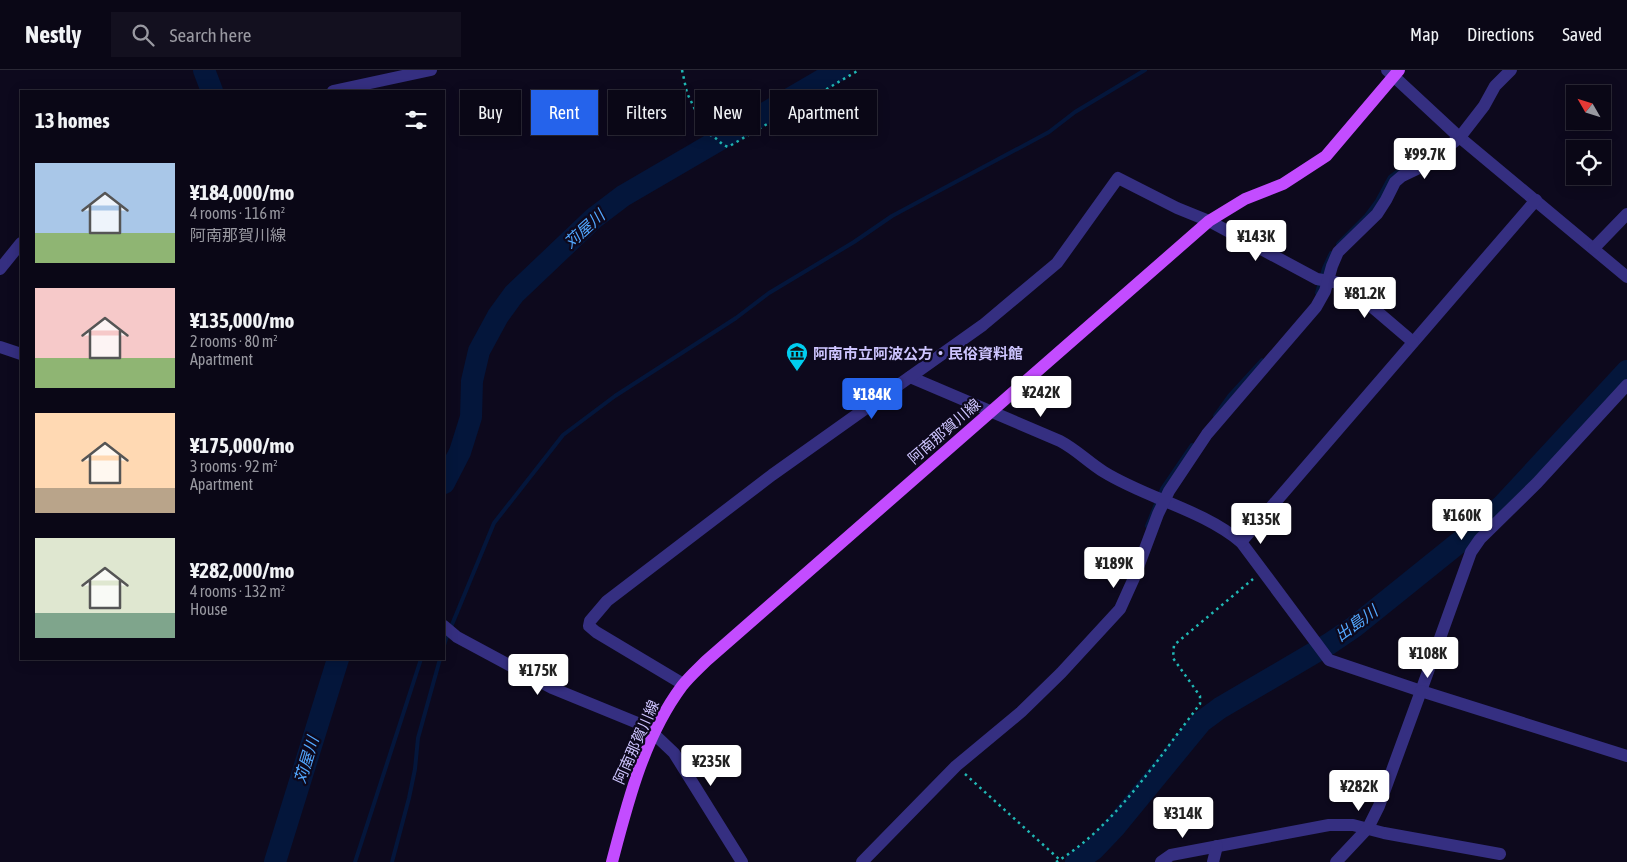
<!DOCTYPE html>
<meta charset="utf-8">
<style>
:root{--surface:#0a0716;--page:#13101f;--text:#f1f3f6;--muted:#9999a1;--line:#2a2835;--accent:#2563eb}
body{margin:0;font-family:"Asap Condensed","Noto Sans JP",sans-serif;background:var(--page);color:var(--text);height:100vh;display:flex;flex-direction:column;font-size:19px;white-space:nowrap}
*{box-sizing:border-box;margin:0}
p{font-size:16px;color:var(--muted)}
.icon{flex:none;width:28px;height:28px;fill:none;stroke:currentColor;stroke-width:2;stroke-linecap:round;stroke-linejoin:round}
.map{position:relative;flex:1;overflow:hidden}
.side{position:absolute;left:20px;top:20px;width:425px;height:570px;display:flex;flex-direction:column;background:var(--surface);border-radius:0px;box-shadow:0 2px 12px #0003,0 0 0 1px var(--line)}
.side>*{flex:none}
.hud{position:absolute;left:460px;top:20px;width:475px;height:45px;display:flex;gap:10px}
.needle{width:32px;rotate:309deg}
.fabs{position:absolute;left:1566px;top:15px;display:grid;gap:10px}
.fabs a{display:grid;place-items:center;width:45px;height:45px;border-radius:0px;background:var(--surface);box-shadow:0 2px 12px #0003,0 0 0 1px var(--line);font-size:25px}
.price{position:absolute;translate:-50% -42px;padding:0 11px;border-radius:5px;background:#fff;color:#222;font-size:16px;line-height:32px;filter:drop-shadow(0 1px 2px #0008)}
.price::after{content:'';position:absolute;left:50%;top:30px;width:15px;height:11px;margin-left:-8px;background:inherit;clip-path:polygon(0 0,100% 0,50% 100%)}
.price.on{background:var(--accent);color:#fff}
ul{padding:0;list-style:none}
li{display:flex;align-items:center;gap:15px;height:125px;padding:0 15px}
li span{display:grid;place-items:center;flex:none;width:140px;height:100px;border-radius:0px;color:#555}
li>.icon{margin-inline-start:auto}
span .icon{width:60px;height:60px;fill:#fffc;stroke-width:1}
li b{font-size:21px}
h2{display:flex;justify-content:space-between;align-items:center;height:60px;padding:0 15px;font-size:21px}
.tag{padding:0 18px;border-radius:0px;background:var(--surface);box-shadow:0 2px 12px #0003,0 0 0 1px var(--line);font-size:18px;line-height:45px}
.tag.on{background:var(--accent);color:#fff}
header{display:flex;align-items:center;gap:30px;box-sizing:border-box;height:70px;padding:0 25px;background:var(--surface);border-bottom:1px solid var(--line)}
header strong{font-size:24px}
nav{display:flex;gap:28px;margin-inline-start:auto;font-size:18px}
.search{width:350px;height:45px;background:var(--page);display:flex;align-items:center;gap:12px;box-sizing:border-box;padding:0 18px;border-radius:0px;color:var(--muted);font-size:19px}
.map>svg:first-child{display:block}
</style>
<header>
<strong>Nestly</strong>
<div class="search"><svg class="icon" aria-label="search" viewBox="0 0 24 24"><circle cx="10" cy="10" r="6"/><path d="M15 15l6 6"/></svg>Search here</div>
<nav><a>Map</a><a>Directions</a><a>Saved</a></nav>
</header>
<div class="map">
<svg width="1627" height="792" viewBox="0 0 1627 792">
<rect width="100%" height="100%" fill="#0d091d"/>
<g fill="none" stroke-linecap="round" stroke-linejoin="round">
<g stroke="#04163b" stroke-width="4">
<path d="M1338,174L1366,146L1377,131L1390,107L1398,101L1425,88"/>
<path d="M1317,223L1324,198L1331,183"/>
<path d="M1215,346L1230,325L1262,290"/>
<path d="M1147,456L1162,419L1192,375"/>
<path d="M451,557L494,453L563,365L615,326L736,248L769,223L854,172L892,146L1049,62L1075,42L1145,0"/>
<path d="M444,575L448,563"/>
<path d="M355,792L421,589"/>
<path d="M392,792L409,728L415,699L418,668L440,589"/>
</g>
<g stroke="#04163b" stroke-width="22">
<path d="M204,0L212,21"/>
<path d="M444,413L460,382L471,347L472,311L479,281L498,246L514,224L594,148L623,126L839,0"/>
<path d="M275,792L338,589"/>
<path d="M1076,792L1094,779L1114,758L1201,652L1220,638L1329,574L1354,557L1472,462L1503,435L1627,301"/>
</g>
<g stroke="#20b8b5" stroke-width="2.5" stroke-dasharray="2.5 4" stroke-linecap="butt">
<path d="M682,0L687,23L707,64C717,66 719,74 728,77L859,0"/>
<path d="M965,704L1060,790"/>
<path d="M1056,792C1114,758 1159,687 1200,634V626L1173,588L1174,575L1253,509"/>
</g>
<g stroke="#352f81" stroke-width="12">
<path d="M1387,0L1458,66L1627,207"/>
<path d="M333,21L431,0"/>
<path d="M1594,178L1627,144"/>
<path d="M0,199L21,173"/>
<path d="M0,277L21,284"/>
<path d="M910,307L1060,371C1077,380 1088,392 1104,402C1148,429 1201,439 1241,472L1329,590L1421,621L1471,482L1480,469L1537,413L1627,315"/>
<path d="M1241,472L1536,130"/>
<path d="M444,556L457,567L552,618L640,654L654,664L674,683L742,792"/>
<path d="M683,614L596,562L589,556L590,551L607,531L772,405L983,255L1057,193L1118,108L1177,138L1209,151L1317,209L1345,214L1413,272"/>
<path d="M862,792L956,696L1021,642L1061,603L1120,539L1134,508L1158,444L1169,421L1207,364L1316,237L1325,221L1332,196L1338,182L1377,144L1386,130L1395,112L1402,106L1425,95L1460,67L1484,36L1495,16L1511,0"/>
<path d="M1161,792L1171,785L1329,755H1353L1384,763L1500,784"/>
<path d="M1213,792L1217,776"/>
<path d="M1336,792L1368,758L1379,736L1421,621L1627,686"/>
</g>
<path stroke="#c34cff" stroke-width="12" d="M612,792C628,731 644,667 682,616C689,607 698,599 706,591L1209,151L1245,129L1283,114L1326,86L1399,0"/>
</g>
<defs>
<g id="museum-pin" transform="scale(1.125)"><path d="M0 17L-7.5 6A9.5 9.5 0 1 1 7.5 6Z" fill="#00cef0" stroke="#0d091d"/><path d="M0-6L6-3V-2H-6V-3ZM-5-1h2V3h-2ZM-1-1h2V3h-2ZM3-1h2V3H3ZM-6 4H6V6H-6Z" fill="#111"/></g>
</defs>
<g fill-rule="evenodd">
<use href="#museum-pin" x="797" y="283"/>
</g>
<g text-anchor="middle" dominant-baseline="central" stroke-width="4.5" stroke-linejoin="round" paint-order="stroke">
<g font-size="15" font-weight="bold" fill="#cec5ff" stroke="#0d091d" text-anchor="start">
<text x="813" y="283">阿南市立阿波公方・民俗資料館</text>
</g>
<g font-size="15" fill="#cec5ff" stroke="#0d091d">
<text transform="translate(944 361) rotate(-41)">阿南那賀川線</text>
<text transform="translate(636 672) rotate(-66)">阿南那賀川線</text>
</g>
<g font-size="16" font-style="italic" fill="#53a8ff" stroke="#0d091d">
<text transform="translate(584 159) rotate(-42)">苅屋川</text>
<text transform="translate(1356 553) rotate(-36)">出島川</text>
<text transform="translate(306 690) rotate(-73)">苅屋川</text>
</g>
</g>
</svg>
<div class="fabs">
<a><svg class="needle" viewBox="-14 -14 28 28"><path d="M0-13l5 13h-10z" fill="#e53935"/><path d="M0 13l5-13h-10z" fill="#9999a1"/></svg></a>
<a><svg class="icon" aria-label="locate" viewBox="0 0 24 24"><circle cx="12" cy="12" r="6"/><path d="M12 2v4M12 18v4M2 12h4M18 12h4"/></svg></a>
</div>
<b class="price" style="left:1425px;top:110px">¥99.7K</b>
<b class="price" style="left:1256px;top:192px">¥143K</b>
<b class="price" style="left:1365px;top:249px">¥81.2K</b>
<b class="price" style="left:1041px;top:348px">¥242K</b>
<b class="price on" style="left:872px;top:350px">¥184K</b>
<b class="price" style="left:1462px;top:471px">¥160K</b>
<b class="price" style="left:1261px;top:475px">¥135K</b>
<b class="price" style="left:1114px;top:519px">¥189K</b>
<b class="price" style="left:1428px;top:609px">¥108K</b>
<b class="price" style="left:538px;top:626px">¥175K</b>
<b class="price" style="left:711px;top:717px">¥235K</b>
<b class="price" style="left:1359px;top:742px">¥282K</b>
<b class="price" style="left:1183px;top:769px">¥314K</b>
<div class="hud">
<a class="tag">Buy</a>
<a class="tag on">Rent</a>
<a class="tag">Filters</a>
<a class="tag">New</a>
<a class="tag">Apartment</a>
</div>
<section class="side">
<h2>13 homes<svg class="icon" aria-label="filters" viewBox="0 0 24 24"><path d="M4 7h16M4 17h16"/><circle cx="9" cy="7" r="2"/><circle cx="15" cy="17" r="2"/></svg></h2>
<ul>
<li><span style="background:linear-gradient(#a9c7e8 70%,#8fb573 0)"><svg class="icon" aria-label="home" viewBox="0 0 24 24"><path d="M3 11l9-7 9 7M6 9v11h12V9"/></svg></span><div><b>¥184,000/mo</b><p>4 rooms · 116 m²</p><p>阿南那賀川線</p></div></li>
<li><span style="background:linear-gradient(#f6c9c9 70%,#8fb573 0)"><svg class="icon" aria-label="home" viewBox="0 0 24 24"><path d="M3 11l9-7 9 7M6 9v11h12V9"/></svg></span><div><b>¥135,000/mo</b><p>2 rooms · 80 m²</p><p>Apartment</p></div></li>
<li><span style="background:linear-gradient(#ffd9b3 75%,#b9a48a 0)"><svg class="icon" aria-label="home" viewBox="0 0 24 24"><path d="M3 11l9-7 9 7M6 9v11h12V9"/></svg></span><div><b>¥175,000/mo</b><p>3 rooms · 92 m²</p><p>Apartment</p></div></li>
<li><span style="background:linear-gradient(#dfe7d0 75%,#7fa58c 0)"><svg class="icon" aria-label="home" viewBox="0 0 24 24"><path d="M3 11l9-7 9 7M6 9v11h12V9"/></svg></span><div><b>¥282,000/mo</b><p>4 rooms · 132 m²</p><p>House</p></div></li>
</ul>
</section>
</div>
